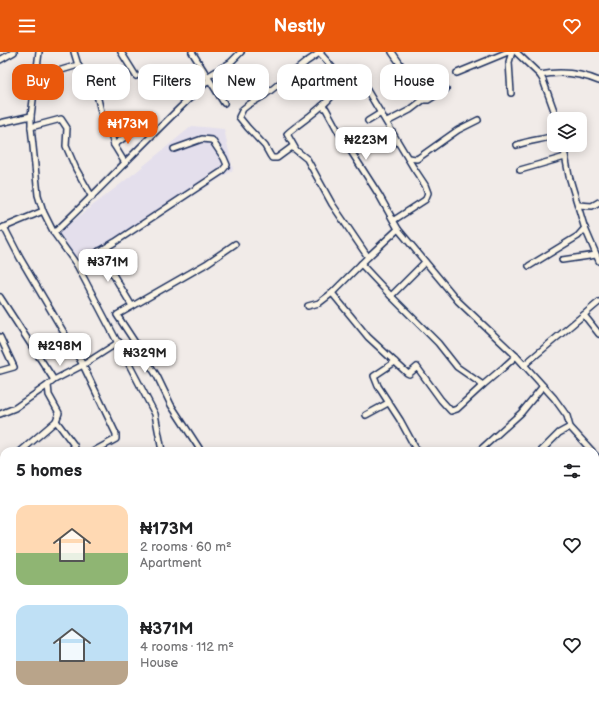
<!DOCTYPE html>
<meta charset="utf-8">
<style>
:root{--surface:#fff;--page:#f6f6f6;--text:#202124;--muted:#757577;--accent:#ea580c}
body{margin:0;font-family:"Balsamiq Sans",sans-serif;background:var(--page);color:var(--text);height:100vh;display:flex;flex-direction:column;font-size:15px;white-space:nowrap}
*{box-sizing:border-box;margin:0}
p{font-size:13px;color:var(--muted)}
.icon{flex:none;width:22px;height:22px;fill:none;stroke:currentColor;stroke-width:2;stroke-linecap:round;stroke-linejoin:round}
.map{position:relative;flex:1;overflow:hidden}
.sheet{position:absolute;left:0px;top:395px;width:599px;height:256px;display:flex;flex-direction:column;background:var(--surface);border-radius:12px 12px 0 0;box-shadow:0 2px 10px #0003}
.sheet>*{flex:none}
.banner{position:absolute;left:12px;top:12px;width:575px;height:36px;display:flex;gap:8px}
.controls{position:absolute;left:547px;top:60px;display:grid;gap:8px}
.controls a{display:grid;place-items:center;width:40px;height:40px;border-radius:8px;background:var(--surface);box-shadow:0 2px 10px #0003;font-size:20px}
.price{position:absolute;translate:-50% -34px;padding:0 9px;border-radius:8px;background:#fff;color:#222;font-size:13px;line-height:26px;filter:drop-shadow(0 1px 2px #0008)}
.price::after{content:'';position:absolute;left:50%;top:24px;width:12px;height:9px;margin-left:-6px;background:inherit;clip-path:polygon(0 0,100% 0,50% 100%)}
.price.on{background:var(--accent);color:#fff}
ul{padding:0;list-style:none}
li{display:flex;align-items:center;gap:12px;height:100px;padding:0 16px}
li span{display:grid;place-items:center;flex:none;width:112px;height:80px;border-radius:12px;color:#555}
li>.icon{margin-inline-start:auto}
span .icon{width:48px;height:48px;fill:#fffc;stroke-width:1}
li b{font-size:17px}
h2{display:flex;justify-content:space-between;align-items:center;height:48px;padding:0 16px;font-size:17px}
.tag{padding:0 14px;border-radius:12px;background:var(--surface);box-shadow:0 2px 10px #0003;font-size:14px;line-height:36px}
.tag.on{background:var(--accent);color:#fff}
header{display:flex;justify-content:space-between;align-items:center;height:52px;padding:0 16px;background:var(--accent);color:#fff;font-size:18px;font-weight:700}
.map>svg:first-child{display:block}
</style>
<header><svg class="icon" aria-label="menu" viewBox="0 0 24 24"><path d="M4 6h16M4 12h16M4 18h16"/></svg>Nestly<svg class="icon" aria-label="heart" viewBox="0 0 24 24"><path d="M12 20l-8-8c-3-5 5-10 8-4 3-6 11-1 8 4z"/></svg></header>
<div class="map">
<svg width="599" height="651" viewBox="0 0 599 651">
<rect width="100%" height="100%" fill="#f1ebe8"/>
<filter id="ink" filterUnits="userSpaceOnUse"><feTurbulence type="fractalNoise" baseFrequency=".025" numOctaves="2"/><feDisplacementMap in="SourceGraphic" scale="8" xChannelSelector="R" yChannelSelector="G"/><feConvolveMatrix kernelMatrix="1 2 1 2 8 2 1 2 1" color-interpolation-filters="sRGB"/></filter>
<g filter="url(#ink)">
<path fill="#e4dfec" d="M192,74L224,77L233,118L83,214L56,182L136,120Z"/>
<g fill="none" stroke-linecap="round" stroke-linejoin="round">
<g stroke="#1b2f5e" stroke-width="8">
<g id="minor">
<path d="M39,0L31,64V75L38,143L43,159L54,181L77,213L155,362L162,399"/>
<path d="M74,0L78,13L94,36L98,47L103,68L112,86L114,93L125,111"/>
<path d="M121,0L136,24"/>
<path d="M192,0L224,51"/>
<path d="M321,0L306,10L265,43L248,53L243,57L239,65L248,76L265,94L270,103L272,106H277L292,95L307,107L332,152L368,205"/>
<path d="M392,0L416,35L423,48"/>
<path d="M516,0L540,23L543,28L557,67"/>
<path d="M0,8L14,0"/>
<path d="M457,21L508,0"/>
<path d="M540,23C561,19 580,21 599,29"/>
<path d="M207,25L230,11L241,0"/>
<path d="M339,25L349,17L358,23L413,115L425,133L428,141L425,148L394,168"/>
<path d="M35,26L78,13"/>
<path d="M511,41L509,10L512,0"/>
<path d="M368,69L381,61"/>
<path d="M386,69L387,70L410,58L423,48H428L446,37"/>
<path d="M0,71L31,64"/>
<path d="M31,75L61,67L67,76L66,94L76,117L92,145"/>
<path d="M114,93L132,80"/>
<path d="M517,93C530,88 541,88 554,84"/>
<path d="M563,93L569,124L584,174L599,209"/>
<path d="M295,96L287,82C298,71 346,43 338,25C336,18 324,6 319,0"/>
<path d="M408,106L417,107L458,78L478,68"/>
<path d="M520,118L565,105"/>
<path d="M578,153L592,154L599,150"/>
<path d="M4,175L20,206L83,313L116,382V387L94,399"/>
<path d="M0,177L43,159"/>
<path d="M398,177L458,249L516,304L554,346L567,364L570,375L592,399"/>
<path d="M54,181C107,131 156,77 209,28"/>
<path d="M99,199L132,254"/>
<path d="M562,208L596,203"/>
<path d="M361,212L391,244L438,291L457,315L483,333L504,315L516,304"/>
<path d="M77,213L115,190L221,120L227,113L224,106L212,88L202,87L174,97"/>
<path d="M529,214L578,184L585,176"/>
<path d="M332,241L368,285L407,321L409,322L417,315L441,348L451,359L457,357L483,333"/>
<path d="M391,244L425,210"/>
<path d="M0,245L54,328"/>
<path d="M308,254L319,251L332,241L368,205L398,177L379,143L338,79L326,57L322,54"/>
<path d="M584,263L599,282"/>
<path d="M0,285L14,315L0,319"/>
<path d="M395,310L374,324L378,334L400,368L417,399"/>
<path d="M524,313L599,250"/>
<path d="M0,362L15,356L48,333"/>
<path d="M366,363L388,351"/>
<path d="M56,369L59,361L49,343L48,333L54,328L83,313L119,290"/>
<path d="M21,399L56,369L74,393L76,399"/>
<path d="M201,399L171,353L157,324L117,263L206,212L235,192"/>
<path d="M479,399L521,361L543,334"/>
<path d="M541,399L559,381L570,375"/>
<path d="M595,403L597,406L595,409"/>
<path d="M0,412L4,411"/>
<path d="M0,479L4,474"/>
<path d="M0,517L4,519"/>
<path d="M595,521L599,522"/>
<path d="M0,552L4,554"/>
<path d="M595,563L599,564"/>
<path d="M0,599L4,601"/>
<path d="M96,647L104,651"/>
<path d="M150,647L153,651"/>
<path d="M481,647L483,651"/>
<path d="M488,647L492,651"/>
<path d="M563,647L567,651"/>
<path d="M50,651L52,647"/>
<path d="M132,651L133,647"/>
<path d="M389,651L396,647"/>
<path d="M523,651L527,647"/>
</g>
</g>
<use href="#minor" stroke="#fcf5e5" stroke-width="5"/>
</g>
</g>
</svg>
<div class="controls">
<a><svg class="icon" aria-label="layers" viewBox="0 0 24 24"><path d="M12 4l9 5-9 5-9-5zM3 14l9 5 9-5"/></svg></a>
</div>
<b class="price on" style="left:128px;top:93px">₦173M</b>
<b class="price" style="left:366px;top:109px">₦223M</b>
<b class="price" style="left:108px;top:231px">₦371M</b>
<b class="price" style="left:60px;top:315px">₦298M</b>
<b class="price" style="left:145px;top:322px">₦329M</b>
<div class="banner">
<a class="tag on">Buy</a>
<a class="tag">Rent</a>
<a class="tag">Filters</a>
<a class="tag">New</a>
<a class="tag">Apartment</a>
<a class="tag">House</a>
</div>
<section class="sheet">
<h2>5 homes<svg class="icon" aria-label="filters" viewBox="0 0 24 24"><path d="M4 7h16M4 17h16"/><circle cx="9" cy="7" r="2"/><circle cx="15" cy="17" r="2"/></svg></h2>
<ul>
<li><span style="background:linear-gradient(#ffd9b3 60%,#8fb573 0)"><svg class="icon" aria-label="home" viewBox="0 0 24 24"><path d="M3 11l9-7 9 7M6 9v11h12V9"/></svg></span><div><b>₦173M</b><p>2 rooms · 60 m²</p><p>Apartment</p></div><svg class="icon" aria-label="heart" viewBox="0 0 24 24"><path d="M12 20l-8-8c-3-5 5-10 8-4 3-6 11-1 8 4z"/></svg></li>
<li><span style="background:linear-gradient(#bfe0f5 70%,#b9a48a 0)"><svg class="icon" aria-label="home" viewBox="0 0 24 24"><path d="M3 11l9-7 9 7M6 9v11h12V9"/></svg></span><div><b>₦371M</b><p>4 rooms · 112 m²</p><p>House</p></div><svg class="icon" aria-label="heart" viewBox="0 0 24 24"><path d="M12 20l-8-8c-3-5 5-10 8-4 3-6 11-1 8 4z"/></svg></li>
</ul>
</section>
</div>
